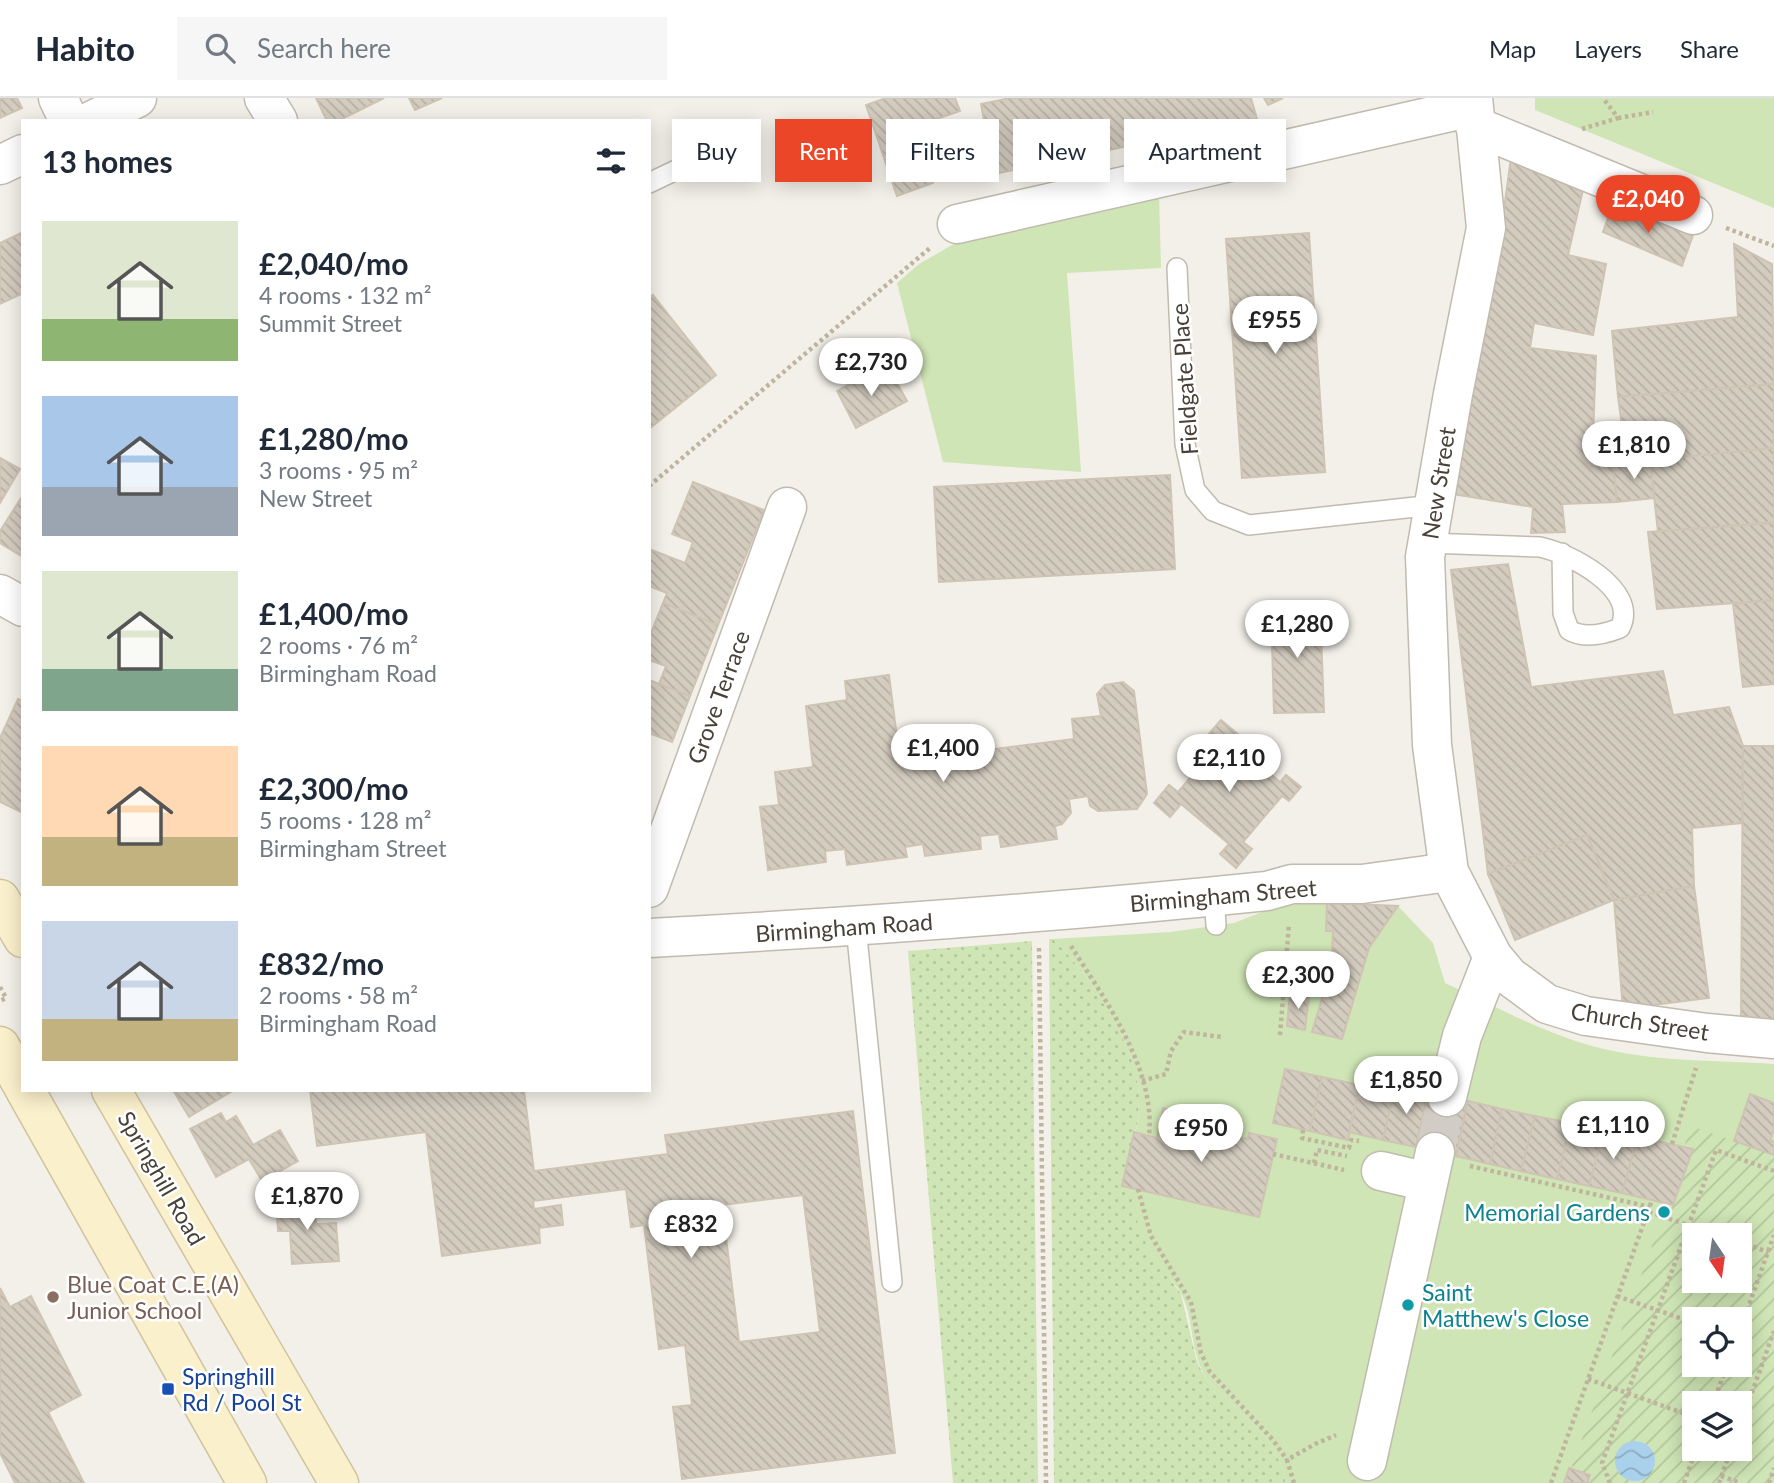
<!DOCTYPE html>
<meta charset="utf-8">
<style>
:root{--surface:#fff;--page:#f6f6f7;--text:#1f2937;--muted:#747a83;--line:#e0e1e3;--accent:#ec4628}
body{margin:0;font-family:Lato,sans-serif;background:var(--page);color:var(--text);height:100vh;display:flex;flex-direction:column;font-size:26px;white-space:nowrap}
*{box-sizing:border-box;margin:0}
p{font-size:23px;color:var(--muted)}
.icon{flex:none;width:38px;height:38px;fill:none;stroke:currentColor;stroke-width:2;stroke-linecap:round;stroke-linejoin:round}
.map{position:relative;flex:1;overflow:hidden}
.side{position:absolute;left:21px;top:21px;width:630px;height:973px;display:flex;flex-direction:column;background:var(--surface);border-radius:0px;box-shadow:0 4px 18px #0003}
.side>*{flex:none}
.guide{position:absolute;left:672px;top:21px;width:665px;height:63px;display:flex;gap:14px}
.needle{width:46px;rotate:167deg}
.buttons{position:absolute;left:1682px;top:1125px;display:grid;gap:14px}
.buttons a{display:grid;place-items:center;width:70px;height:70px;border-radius:0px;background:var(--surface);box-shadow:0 4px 18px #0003;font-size:35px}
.price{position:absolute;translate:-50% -60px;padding:0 16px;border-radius:24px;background:#fff;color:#222;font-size:23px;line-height:46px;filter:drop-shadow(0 2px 4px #0008)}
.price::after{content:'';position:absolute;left:50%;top:42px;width:21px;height:16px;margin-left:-10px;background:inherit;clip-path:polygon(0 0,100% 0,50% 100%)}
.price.on{background:var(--accent);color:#fff}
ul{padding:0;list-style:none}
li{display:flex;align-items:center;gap:21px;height:175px;padding:0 21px}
li span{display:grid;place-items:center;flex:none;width:196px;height:140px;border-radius:0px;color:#555}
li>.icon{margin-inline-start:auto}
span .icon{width:84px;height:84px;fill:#fffc;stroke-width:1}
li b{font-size:30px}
h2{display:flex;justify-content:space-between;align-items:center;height:84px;padding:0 21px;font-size:30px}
.chip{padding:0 24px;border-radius:0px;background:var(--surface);box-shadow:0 4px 18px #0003;font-size:24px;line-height:63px}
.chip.on{background:var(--accent);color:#fff}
header{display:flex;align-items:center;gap:42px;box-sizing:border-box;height:98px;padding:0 35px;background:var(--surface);border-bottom:2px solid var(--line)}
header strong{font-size:33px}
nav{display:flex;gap:38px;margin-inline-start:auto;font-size:24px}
.search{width:490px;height:63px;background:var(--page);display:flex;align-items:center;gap:18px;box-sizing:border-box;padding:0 24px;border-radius:0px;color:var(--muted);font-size:26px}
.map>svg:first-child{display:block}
</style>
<header>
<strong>Habito</strong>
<div class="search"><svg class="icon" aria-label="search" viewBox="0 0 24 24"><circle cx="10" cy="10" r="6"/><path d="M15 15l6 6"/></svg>Search here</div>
<nav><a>Map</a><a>Layers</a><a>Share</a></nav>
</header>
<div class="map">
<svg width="1774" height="1385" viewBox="0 0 1774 1385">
<defs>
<pattern id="grass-dots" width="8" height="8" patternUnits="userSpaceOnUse" patternTransform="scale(1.75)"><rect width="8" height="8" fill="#cfe5b5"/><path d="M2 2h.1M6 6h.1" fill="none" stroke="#b3c69c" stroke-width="1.8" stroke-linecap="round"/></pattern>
<pattern id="garden-furrows" width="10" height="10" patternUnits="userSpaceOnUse" patternTransform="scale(1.75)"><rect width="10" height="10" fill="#cfe5b5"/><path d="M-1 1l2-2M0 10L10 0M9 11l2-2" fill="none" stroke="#b3c69c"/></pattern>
<pattern id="water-waves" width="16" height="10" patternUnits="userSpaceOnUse" patternTransform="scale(1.75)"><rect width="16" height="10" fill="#aad1ec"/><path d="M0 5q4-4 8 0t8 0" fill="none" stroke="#8cabc0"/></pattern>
<pattern id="building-back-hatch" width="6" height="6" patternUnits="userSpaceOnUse" patternTransform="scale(1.75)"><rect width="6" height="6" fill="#d4ccbf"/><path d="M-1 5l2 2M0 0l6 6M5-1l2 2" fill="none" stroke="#b7b0a5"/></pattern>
</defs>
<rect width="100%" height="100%" fill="#f3f0e9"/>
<g fill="url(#grass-dots)">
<path d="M1049,841H1053C1088,874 1138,949 1139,998C1140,1028 1129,1059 1122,1088L1131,1090L1138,1124L1146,1145L1154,1159L1181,1196L1196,1260L1201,1272L1207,1281L1266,1339L1280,1364L1286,1385H1054Z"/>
<path d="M1032,843L1038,1385H953L908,853Z"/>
</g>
<g fill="#cfe5b5" fill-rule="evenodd">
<path d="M1535,0H1774V110L1535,12Z"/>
<path d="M1159,94L1161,170L1067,175L1081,374L943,364L897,185L919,166L961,142Z"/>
<path d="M1327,805L1398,808L1433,845L1445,885C1493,907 1541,934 1592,948C1650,964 1714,962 1774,966V1385H1286L1280,1364L1266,1339L1207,1281C1189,1253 1195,1225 1182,1197C1177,1187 1168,1180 1162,1171C1145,1148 1133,1119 1131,1090L1122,1088C1129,1059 1140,1028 1139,999C1138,949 1088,874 1053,841L1171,834L1234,825L1267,812L1296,806ZM1694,1138H1740V1183H1694ZM1694,1222H1740V1267H1694ZM1694,1306H1740V1351H1694Z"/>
</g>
<path fill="url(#garden-furrows)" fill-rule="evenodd" d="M1691,1028L1774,1057V1385H1587L1589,1377L1571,1371L1667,1106L1673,1107L1693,1052L1684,1049ZM1694,1138H1740V1183H1694ZM1694,1222H1740V1267H1694ZM1694,1306H1740V1351H1694Z"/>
<circle fill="url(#water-waves)" cx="1635" cy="1363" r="20"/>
<g fill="url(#building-back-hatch)" stroke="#cfc4b3" stroke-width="2" fill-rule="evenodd">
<path d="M0,0H17L22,10L0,20Z"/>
<path d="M316,0H384L338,23H327Z"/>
<path d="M409,0H442L415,12Z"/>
<path d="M886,0H955L960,13L914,29L933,85L897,98L866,7Z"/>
<path d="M1010,0H1251L1257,21L994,76L981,6Z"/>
<path d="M1264,0H1283L1268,7Z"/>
<path d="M1511,60L1585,83L1568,157L1606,166L1593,237L1534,225L1530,250L1596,258L1592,368L1613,366L1617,404L1562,406L1565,434L1531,435L1533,409L1452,396L1490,212Z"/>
<path d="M1613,106L1693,137L1682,168L1603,134Z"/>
<path d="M23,134V195L0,206V145Z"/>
<path d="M1309,135L1325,374L1242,380L1226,141Z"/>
<path d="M1734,146L1772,166L1774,286L1618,299L1612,233L1738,219Z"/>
<path d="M653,197L716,277L649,331V200Z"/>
<path d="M890,272L907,303L856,330L837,293L861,280L864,286Z"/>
<path d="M1774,286V350L1627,365L1618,299Z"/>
<path d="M1774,350V424L1658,434L1650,362Z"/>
<path d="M0,360L20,371L0,405Z"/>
<path d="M1650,362L1654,400L1617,404L1613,366Z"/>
<path d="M1170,377L1175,471L939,484L934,389Z"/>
<path d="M693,384L764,412L718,527L663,505L667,495L649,488V451L685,465L693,444L672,436Z"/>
<path d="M23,397V459L0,445V433Z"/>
<path d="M1774,425V502L1657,511L1648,434Z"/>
<path d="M1508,466L1531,589L1663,573L1673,617L1729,609L1743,648L1742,725L1692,730L1694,788L1614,802L1587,737L1488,776L1451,472Z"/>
<path d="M1774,502V586L1743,589L1733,506Z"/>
<path d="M663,505L718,527L690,598L659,586L666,568L649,562V540Z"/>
<path d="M1320,509L1324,614L1274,615L1271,510Z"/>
<path d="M889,577L900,663L1074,641L1072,621L1101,618L1097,596L1105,587L1123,584L1134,593L1147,696L1137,711L1098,713L1090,708L1088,698L1069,701L1071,715L1062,726L1055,728L1057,741L1001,749L999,736L980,738L981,751L925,758L923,746L905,749L907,759L847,767L845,751L825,753L826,764L768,772L760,709L779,707L775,674L813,669L806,608L847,602L845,583Z"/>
<path d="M649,582L690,598L672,644L649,635Z"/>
<path d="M18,601L23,603V715L0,704V640Z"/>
<path d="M1221,622L1238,636L1232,643L1280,684L1286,677L1301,689L1289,703L1282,698L1243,744L1252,751L1236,770L1220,756L1229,746L1181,706L1170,719L1154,705L1169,687L1178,694L1219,646L1208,637Z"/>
<path d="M1743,648H1774V923L1741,918Z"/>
<path d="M1587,737L1614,802L1515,842L1488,776Z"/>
<path d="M1694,788L1709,900L1623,911L1614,802Z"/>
<path d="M1327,805L1398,808L1369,850L1342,941L1312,934L1331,870L1333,833H1326Z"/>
<path d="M1290,896L1309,898L1305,932L1287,928Z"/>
<path d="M1285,971L1322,979L1310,1033L1273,1025Z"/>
<path d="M1322,979L1360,987L1348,1042L1310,1033Z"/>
<path d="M1361,981L1395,988L1383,1042L1349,1034Z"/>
<path d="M1395,988L1428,995L1416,1049L1383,1042Z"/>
<path d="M173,992H234L189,1019Z"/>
<path d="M310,992H524L534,1073L668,1056L665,1037L853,1013L895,1355L682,1381L673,1309L692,1307L685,1247L659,1251L644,1127L631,1129L626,1091L533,1103L534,1111L561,1107L563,1127L539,1130L540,1145L442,1158L426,1034L317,1048ZM803,1097L820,1234L739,1244L722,1107Z"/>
<path d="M1428,995L1468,1003L1456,1058L1416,1049Z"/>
<path d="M1750,996L1774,1005V1031L1770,1043H1774V1057L1734,1043Z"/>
<path d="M1468,1003L1502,1011L1490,1066L1456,1058Z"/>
<path d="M1163,1010L1196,1018L1195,1022L1225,1030L1223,1036L1248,1041L1249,1035L1277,1041L1259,1119L1122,1088L1134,1034L1157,1040Z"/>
<path d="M1502,1011L1535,1018L1521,1073L1490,1066Z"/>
<path d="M221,1015L226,1024L236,1018L253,1047L280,1032L298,1063L262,1083L249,1061L216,1079L190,1031Z"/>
<path d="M1535,1018L1571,1025L1557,1081L1521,1073Z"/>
<path d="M1571,1025L1604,1032L1589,1088L1557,1081Z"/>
<path d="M1604,1032L1638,1039L1622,1095L1589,1088Z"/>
<path d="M1638,1039L1693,1051L1673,1107L1622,1095Z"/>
<path d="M314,1098L316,1126L336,1125L339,1163L292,1166L290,1133H278L276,1102Z"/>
<path d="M0,1190L10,1209L31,1198L81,1297L48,1314L84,1385H15L0,1355Z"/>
<path d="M1569,1370L1590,1377L1587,1385H1564Z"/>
</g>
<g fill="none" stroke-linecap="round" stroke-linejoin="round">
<path stroke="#d1cdc6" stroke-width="38" stroke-dasharray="38 19" stroke-linecap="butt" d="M1435,1054L1447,999"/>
<g stroke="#c1bbaf" stroke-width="22">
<g id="lane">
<path d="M649,85L691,65"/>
<path d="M1177,170L1185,346L1195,392L1213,413L1249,427L1434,407"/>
<path d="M1428,445L1540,449C1569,455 1640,491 1620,530C1605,536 1584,541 1569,532L1563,515L1562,455"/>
<path d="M1214,798L1216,827"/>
<path d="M856,829L892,1184"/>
</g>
</g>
<g stroke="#c1bbaf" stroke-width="41">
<g id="street">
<path d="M58,0L69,23"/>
<path d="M264,0L278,23"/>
<path d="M1473,0L1486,130L1453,296L1425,459L1432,647L1449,774L1493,859L1509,878L1547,906L1586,918L1707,935L1774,941"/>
<path d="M91,23L137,0"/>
<path d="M1475,28L1693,117"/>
<path d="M0,67L23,56"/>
<path d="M957,126L1472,9"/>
<path d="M0,496L23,509"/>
<path d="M649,790L787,409"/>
<path d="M649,840C856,829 1062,814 1267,793L1292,786H1362L1449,774"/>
<path d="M1447,999L1462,938L1493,859"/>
<path d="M1381,1073L1428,1084"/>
<path d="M1367,1363L1435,1054"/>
</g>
</g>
<g stroke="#d0c39c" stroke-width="41">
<g id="secondary">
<path d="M0,801L23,840"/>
<path d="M0,948L23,988"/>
<path d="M25,992L247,1385"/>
<path d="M111,992L339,1385"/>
</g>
</g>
<g stroke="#bfb49e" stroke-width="4.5" stroke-dasharray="3.5 3.5" stroke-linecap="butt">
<path d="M1618,20L1653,14"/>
<path d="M1582,31L1618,20L1603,0"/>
<path d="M1726,130L1774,148"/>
<path d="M649,388L930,150"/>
<path d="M1071,848C1105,902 1156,971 1149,1038"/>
<path d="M1039,850L1046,1385"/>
<path d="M0,889L6,900L0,903"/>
<path d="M1280,937L1289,826"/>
<path d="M1142,983L1166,976L1171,953L1184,934L1222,939"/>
<path d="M1303,1032L1302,1040L1349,1050L1351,1042L1359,1043"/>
<path d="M1672,1046L1696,970"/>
<path d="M1273,1056L1344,1072"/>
<path d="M1314,1065L1317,1052L1347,1058"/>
<path d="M1470,1068L1650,1109"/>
<path d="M1138,1091L1151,1138L1191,1204L1201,1255L1210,1274L1273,1342L1287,1362"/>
<path d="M1649,1114L1720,1138"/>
<path d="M1740,1144L1768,1154"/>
<path d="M1617,1198L1694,1225"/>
<path d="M1740,1232L1774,1137"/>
<path d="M1588,1281L1694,1319"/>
<path d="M1713,1306L1727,1267"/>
<path d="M1740,1328L1774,1233"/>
<path d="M1721,1378L1741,1385"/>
<path d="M1294,1385L1287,1362L1315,1346L1336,1337"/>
<path d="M1551,1385L1652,1102"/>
<path d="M1610,1385L1602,1365L1716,1052L1774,1073"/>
<path d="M1684,1385L1696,1351"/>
<path d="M1719,1385L1731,1351"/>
<path d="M1769,1385L1774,1370"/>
</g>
<use href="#lane" stroke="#fff" stroke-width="19"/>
<use href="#street" stroke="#fff" stroke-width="38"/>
<use href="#secondary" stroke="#fbf0cc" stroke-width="38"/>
</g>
<g fill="#0f9aa8" stroke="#fff" stroke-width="2.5">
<circle cx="1664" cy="1114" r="7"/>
<circle cx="1408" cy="1207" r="7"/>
</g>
<circle fill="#8d6e63" stroke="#fff" stroke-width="2.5" cx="53" cy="1199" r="7"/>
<rect fill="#1a4fb4" stroke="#fff" stroke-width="2.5" x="161" y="1284" width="14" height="14" rx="3.5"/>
<g text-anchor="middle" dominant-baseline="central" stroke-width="5" stroke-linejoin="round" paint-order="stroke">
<g font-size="23" fill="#474138" stroke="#fff">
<text transform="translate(1184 281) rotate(-94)">Fieldgate Place</text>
<text transform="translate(1438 385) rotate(-81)">New Street</text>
<text transform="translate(718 599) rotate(-70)">Grove Terrace</text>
<text transform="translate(1223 797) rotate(-5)">Birmingham Street</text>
<text transform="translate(844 829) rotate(-4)">Birmingham Road</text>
<text transform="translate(1640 923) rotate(9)">Church Street</text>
<text transform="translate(162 1080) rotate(60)">Springhill Road</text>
</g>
<g font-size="23" fill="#0d838f" stroke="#fff" text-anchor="end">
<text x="1650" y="1114">Memorial Gardens</text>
<text x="1422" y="1194" text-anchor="start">Saint<tspan x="1422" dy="26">Matthew's Close</tspan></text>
</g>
<g font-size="23" fill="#785e54" stroke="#fff" text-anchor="start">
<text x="67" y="1186">Blue Coat C.E.(A)<tspan x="67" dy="26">Junior School</tspan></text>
</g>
<g font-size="23" fill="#164399" stroke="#fff" text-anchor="start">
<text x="182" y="1278">Springhill<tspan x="182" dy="26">Rd / Pool St</tspan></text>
</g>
</g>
</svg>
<div class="buttons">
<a><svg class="needle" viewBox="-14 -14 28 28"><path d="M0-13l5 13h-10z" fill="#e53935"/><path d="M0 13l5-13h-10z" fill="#747a83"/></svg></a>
<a><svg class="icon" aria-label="locate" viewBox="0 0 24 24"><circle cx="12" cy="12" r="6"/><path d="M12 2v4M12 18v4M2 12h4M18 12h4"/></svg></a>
<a><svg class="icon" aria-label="layers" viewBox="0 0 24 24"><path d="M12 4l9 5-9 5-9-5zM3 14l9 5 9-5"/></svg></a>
</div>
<b class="price on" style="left:1648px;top:137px">£2,040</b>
<b class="price" style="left:1275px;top:258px">£955</b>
<b class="price" style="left:871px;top:300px">£2,730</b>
<b class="price" style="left:1634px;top:383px">£1,810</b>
<b class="price" style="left:1297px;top:562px">£1,280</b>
<b class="price" style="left:943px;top:686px">£1,400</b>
<b class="price" style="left:1229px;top:696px">£2,110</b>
<b class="price" style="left:1298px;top:913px">£2,300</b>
<b class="price" style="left:1406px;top:1018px">£1,850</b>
<b class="price" style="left:1613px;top:1063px">£1,110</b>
<b class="price" style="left:1201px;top:1066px">£950</b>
<b class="price" style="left:307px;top:1134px">£1,870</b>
<b class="price" style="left:691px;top:1162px">£832</b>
<div class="guide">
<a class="chip">Buy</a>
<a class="chip on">Rent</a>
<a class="chip">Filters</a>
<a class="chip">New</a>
<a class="chip">Apartment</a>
</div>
<section class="side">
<h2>13 homes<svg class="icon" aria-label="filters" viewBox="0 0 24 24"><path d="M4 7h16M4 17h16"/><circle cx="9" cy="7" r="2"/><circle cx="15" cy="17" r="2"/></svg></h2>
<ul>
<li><span style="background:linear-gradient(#dfe7d0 70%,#8fb573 0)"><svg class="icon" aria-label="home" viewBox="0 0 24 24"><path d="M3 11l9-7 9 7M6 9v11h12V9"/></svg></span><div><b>£2,040/mo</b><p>4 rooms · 132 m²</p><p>Summit Street</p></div></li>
<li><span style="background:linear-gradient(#a9c7e8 65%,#9aa5b1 0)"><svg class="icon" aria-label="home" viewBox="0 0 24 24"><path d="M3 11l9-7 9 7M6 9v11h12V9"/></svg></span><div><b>£1,280/mo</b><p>3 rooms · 95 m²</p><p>New Street</p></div></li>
<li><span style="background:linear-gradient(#dfe7d0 70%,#7fa58c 0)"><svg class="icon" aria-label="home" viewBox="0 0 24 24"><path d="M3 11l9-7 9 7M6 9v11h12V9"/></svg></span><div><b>£1,400/mo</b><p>2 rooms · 76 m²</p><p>Birmingham Road</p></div></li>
<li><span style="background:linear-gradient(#ffd9b3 65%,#c2b280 0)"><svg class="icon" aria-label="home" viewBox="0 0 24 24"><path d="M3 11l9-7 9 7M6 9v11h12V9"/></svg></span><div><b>£2,300/mo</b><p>5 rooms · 128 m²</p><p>Birmingham Street</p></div></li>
<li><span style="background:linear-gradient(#c9d6e8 70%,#c2b280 0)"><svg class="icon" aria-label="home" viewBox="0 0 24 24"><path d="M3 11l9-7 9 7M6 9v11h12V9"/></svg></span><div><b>£832/mo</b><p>2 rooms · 58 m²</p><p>Birmingham Road</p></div></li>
</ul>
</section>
</div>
